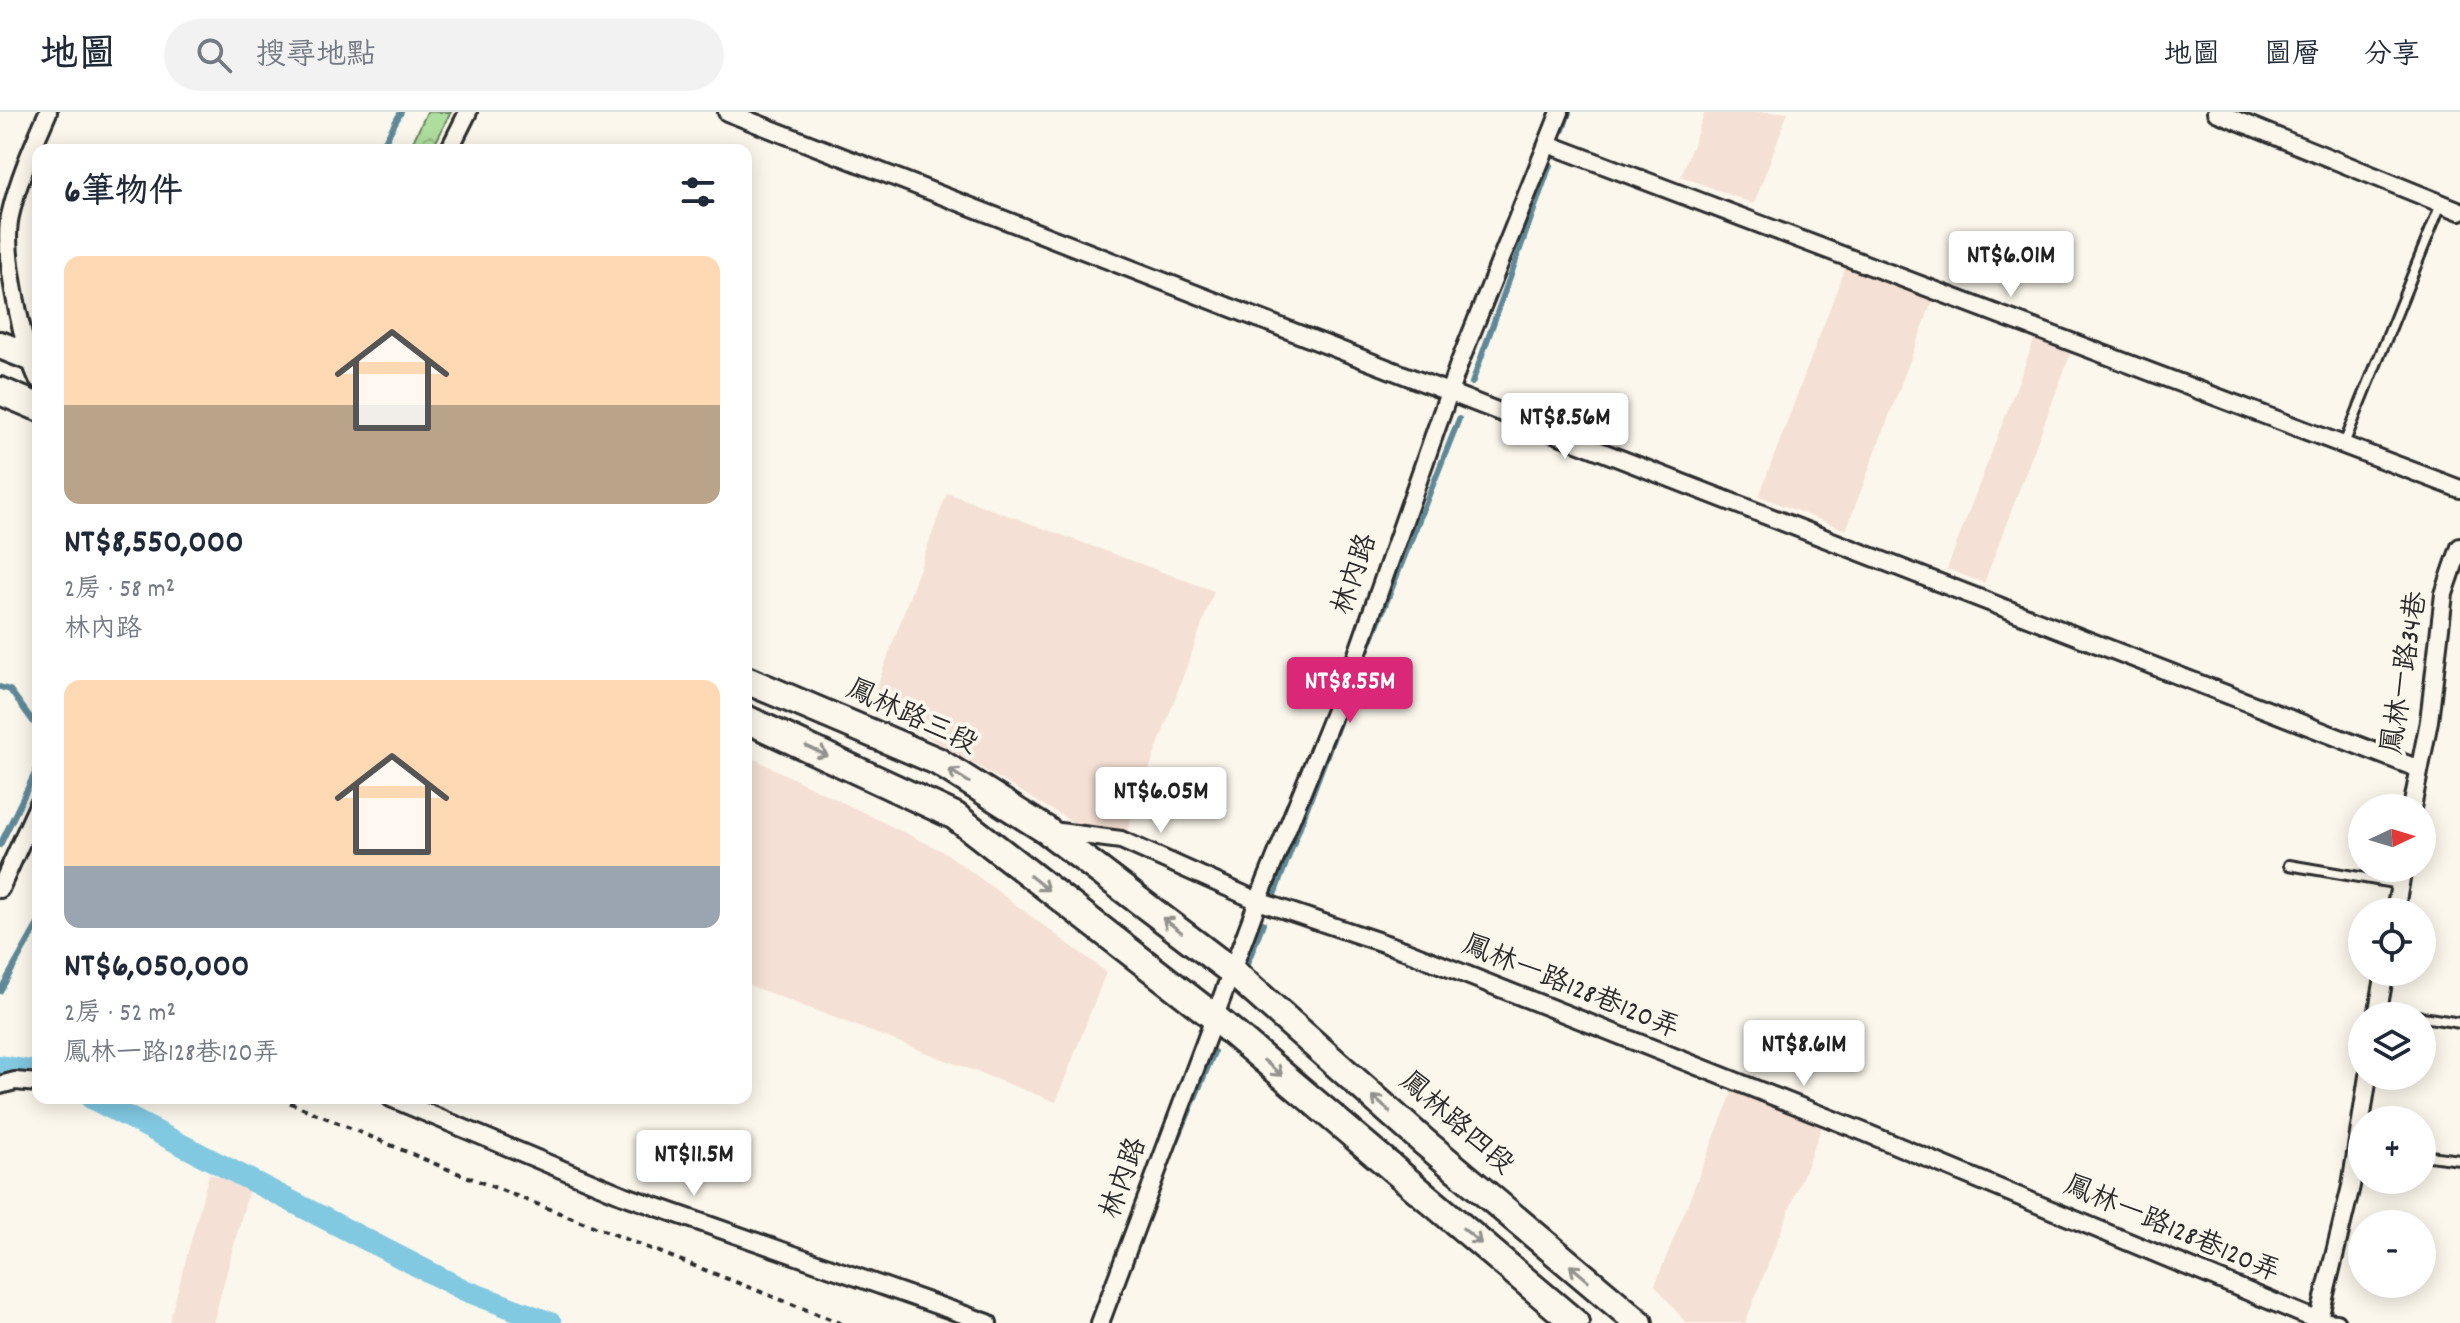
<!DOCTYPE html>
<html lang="zh-TW">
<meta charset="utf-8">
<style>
:root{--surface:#fff;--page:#f2f2f3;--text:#1f2937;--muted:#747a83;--line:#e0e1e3;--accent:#db2777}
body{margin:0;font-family:Dekko,"LXGW WenKai TC",sans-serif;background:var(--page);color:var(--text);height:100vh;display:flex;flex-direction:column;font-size:30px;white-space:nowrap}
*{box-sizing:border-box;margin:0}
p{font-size:26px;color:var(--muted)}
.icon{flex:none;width:44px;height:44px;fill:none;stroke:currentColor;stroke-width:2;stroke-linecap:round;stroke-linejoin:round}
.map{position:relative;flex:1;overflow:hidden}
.drawer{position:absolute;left:32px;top:32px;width:720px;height:960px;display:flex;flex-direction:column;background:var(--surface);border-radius:16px;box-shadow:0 4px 20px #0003}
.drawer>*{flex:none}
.needle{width:52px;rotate:86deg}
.controls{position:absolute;left:2348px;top:682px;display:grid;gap:16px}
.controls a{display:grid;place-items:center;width:88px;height:88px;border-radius:50%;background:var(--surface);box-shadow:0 4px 20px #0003;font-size:40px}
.price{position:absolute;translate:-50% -68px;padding:0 18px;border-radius:8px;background:#fff;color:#222;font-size:26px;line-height:52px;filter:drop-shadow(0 2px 4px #0008)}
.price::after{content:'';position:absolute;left:50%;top:48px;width:24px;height:18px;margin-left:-12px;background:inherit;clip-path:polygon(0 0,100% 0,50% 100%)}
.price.on{background:var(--accent);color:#fff}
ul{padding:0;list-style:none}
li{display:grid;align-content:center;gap:16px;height:424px;padding:0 32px}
li span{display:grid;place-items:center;height:248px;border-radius:16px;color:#555}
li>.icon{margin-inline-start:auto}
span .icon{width:144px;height:144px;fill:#fffc;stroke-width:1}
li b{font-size:34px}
h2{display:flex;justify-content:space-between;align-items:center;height:96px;padding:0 32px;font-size:34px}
header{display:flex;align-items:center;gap:48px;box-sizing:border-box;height:112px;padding:0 40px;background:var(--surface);border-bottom:2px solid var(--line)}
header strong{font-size:38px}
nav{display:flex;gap:44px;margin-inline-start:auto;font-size:28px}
.search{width:560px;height:72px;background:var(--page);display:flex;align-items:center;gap:20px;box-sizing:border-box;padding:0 28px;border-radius:44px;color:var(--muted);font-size:30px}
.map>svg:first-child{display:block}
</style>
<header>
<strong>地圖</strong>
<div class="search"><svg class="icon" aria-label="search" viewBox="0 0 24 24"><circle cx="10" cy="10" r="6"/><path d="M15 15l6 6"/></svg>搜尋地點</div>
<nav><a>地圖</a><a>圖層</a><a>分享</a></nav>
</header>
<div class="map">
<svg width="2460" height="1211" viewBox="0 0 2460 1211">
<defs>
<pattern id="park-crowns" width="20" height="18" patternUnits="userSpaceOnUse" patternTransform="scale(2)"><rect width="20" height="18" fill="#aede9e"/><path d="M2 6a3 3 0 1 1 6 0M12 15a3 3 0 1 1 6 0" fill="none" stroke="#96bf88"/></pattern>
</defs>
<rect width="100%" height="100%" fill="#fbf7ec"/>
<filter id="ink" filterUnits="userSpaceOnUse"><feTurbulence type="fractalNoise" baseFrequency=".0125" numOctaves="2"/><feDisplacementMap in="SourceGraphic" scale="16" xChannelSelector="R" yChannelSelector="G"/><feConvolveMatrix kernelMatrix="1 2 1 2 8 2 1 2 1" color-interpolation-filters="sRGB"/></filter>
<g filter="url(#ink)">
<g fill="#f4e0d4">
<path d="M1705,0H1788L1754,92L1681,64Z"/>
<path d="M1848,148L1935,182L1846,418L1759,384Z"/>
<path d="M2037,221L2073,235L1984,471L1947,457Z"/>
<path d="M947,381L1214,479L1120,738L871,591Z"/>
<path d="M746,643L946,741L1106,860L1056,990L746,872Z"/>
<path d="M1733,979L1822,1014L1745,1211H1686L1655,1173Z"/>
<path d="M209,1062L250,1073L213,1211H169Z"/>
</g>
<path fill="url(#park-crowns)" stroke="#6c8464" stroke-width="2" d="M427,0H451L432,38H409Z"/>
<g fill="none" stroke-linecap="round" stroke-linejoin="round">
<g stroke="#5f8998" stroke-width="6">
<path d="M1563,18L1569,0"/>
<path d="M380,38L401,0"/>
<path d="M1472,271L1550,53"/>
<path d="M1363,549L1459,307"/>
<path d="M0,575L10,578L38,616"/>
<path d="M0,733L38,655"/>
<path d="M1274,783L1353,574"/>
<path d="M1246,855L1263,811"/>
<path d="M0,879L38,812"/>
<path d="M1177,1029L1214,940"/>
</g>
<g stroke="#81c8e1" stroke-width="22">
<path d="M0,954L38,960"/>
<path d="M91,986L464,1178L551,1211"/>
</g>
<g stroke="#2b2b2b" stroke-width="14">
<g id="lane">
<path d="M2344,332L2441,92"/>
<path d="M2289,753L2400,772"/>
<path d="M2379,898L2460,911"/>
<path d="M2422,1043L2460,1048"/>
</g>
</g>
<g stroke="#2b2b2b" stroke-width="22">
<g id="street">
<path d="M727,0L2419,657"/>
<path d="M2216,0L2460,99"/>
<path d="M1548,32L2460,377"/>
<path d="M449,38L468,0"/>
<path d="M38,267C23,235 2,139 10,104C18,68 33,34 48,0"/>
<path d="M2412,696L2429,609L2444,482L2460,435"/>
<path d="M1052,719L1121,728L1258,789L1404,838L1864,1020L2319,1209L2336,1211"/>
<path d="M0,777L38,693"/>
<path d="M2395,800L2403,756"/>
<path d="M2377,904L2385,860"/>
<path d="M0,973L15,969L38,971"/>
<path d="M391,986L623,1083L988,1211"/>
<path d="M1100,1211L1258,789L1354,551L1459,252L1560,0"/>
<path d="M2318,1211L2351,1074L2368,964"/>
</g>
</g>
<g stroke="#2b2b2b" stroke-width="32">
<g id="primary">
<path d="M0,233L38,248"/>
<path d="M0,279L38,295"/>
<path d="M746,568L937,649L1046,718L1234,861L1423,1029L1639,1211"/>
<path d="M746,607L955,704L1214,905L1575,1211"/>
</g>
</g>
<path stroke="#2b2b2b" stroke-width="4" stroke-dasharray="6 6" stroke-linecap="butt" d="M279,986L445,1056L840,1211"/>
<use href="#lane" stroke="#fbf7ec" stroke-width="8"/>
<use href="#street" stroke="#fbf7ec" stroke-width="16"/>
<use href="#primary" stroke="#fbf7ec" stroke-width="26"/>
</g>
<defs><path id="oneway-shaft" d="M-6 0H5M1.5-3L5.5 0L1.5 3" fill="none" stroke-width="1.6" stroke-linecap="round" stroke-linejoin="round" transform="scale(2)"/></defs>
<g stroke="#93918c">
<use href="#oneway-shaft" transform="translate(817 639) rotate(25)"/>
<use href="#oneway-shaft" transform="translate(959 664) rotate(-148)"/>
<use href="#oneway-shaft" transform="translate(1039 771) rotate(38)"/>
<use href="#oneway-shaft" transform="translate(1172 813) rotate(-143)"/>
<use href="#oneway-shaft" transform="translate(1273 956) rotate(40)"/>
<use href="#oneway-shaft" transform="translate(1381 992) rotate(-138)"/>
<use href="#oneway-shaft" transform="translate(1472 1124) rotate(40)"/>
<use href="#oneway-shaft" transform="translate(1579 1161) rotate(-140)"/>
</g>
</g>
<g text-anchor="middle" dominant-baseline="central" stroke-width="8" stroke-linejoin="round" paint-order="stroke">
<g font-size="28" fill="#2b2b2b" stroke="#fbf7ec">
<text transform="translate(1357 463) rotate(-71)">林內路</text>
<text transform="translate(2407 561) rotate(-81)">鳳林一路34巷</text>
<text transform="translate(911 607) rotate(25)">鳳林路三段</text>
<text transform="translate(1570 877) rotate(22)">鳳林一路128巷120弄</text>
<text transform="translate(1455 1013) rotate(41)">鳳林路四段</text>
<text transform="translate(1126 1067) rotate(-70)">林內路</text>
<text transform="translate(2171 1119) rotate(23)">鳳林一路128巷120弄</text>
</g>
</g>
</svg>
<div class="controls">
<a><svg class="needle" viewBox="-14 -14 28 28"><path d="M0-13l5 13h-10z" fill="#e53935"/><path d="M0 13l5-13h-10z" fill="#747a83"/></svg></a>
<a><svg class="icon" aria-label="locate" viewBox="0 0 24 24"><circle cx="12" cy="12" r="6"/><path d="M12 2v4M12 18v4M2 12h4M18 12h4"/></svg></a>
<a><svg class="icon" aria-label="layers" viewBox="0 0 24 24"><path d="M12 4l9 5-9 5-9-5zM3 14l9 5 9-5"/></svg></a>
<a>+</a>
<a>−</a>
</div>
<b class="price" style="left:2011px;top:187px">NT$6.01M</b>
<b class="price" style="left:1565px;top:349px">NT$8.56M</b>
<b class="price on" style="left:1350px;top:613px">NT$8.55M</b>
<b class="price" style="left:1161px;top:723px">NT$6.05M</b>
<b class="price" style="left:1804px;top:976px">NT$8.61M</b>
<b class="price" style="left:694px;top:1086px">NT$11.5M</b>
<section class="drawer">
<h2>6筆物件<svg class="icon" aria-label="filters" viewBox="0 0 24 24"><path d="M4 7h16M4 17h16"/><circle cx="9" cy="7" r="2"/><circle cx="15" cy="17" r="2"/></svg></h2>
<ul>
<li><span style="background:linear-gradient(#ffd9b3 60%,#b9a48a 0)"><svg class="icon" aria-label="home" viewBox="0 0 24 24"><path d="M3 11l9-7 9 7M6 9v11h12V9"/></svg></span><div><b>NT$8,550,000</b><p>2房 · 58 m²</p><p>林內路</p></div></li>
<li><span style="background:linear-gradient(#ffd9b3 75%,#9aa5b1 0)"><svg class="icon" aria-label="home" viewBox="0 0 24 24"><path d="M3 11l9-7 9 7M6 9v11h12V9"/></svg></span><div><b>NT$6,050,000</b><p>2房 · 52 m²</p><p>鳳林一路128巷120弄</p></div></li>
</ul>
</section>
</div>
